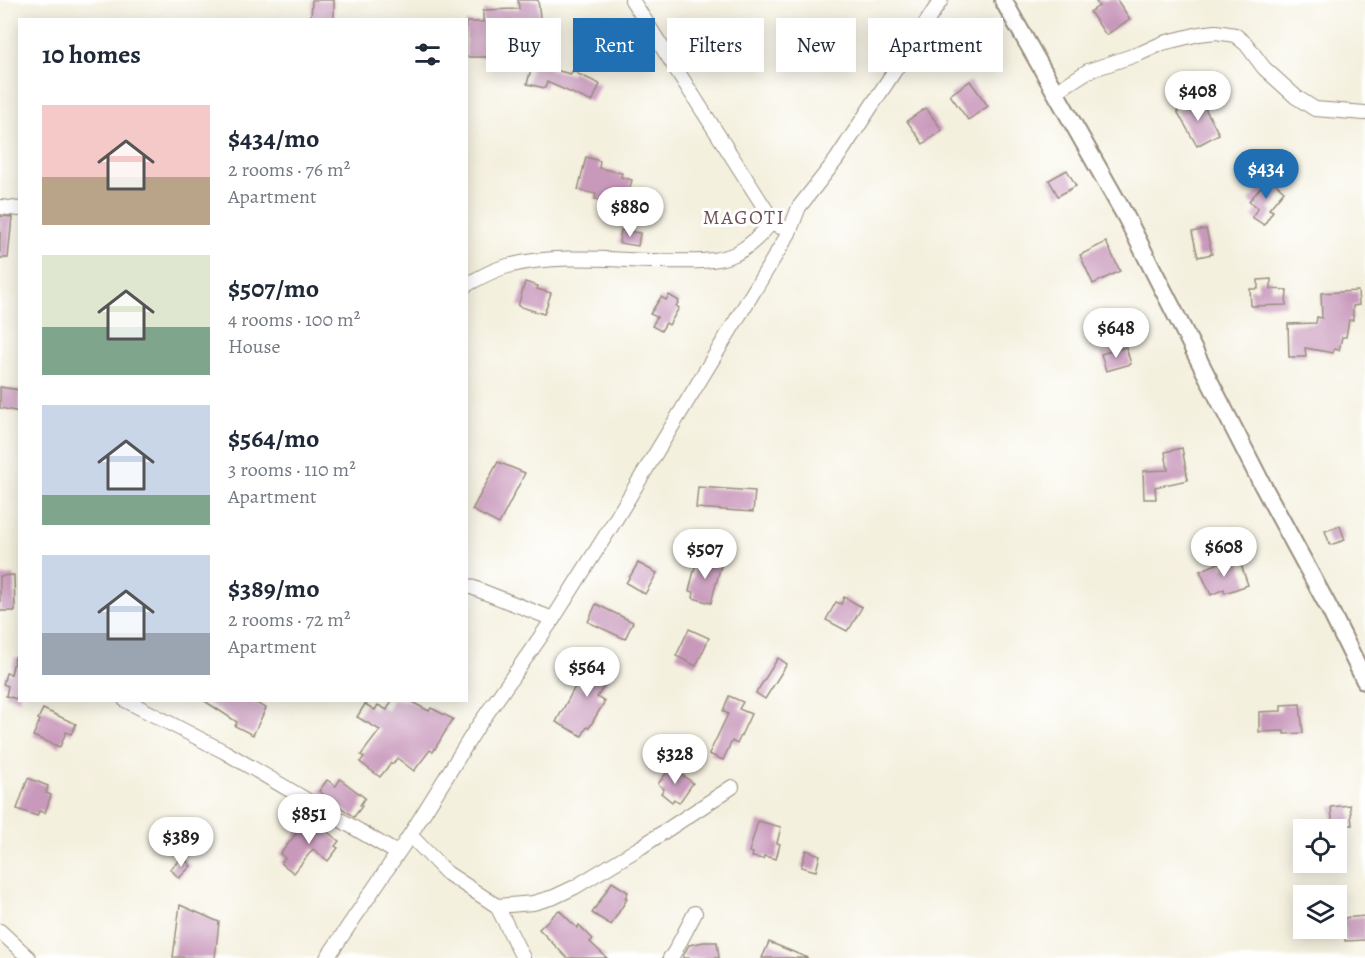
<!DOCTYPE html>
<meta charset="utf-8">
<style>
:root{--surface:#fff;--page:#f6f6f7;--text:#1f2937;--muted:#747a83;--accent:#1f6fb2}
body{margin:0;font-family:Alegreya,serif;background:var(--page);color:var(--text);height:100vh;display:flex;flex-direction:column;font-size:22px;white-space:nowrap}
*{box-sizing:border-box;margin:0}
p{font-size:20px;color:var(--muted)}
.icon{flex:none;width:33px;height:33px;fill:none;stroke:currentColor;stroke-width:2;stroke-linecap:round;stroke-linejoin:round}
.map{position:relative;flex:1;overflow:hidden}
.panel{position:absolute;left:18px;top:18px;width:450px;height:684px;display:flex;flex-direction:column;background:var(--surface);border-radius:0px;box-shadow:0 3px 15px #0003}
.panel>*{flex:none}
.hud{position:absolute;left:486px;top:18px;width:570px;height:54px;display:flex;gap:12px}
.tools{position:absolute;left:1293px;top:819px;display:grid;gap:12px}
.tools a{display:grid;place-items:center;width:54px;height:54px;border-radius:0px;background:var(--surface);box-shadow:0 3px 15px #0003;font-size:30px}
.price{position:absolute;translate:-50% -51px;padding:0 14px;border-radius:21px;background:#fff;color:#222;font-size:20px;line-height:39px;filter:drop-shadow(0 2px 3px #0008)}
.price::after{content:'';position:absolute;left:50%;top:36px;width:18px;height:14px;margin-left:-9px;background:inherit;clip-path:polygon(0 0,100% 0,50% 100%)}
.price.selected{background:var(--accent);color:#fff}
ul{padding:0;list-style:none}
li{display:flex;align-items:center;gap:18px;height:150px;padding:0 24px}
li span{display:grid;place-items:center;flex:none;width:168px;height:120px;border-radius:0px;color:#555}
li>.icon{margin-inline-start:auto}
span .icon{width:72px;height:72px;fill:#fffc;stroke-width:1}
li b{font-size:26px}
h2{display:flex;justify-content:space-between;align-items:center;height:72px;padding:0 24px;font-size:26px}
.chip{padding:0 21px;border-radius:0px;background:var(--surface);box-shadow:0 3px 15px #0003;font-size:21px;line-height:54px}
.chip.selected{background:var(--accent);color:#fff}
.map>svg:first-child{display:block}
</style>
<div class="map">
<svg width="1365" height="958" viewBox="0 0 1365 958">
<rect width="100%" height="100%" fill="#fff"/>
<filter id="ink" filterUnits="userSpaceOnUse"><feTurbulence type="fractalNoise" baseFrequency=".0167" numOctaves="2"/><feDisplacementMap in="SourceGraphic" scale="12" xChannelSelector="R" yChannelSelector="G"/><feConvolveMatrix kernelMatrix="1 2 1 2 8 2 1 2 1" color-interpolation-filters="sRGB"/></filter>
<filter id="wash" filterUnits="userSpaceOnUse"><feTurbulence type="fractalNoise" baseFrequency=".008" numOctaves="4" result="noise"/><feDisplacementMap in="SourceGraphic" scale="24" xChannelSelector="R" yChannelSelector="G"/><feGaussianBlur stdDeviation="1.35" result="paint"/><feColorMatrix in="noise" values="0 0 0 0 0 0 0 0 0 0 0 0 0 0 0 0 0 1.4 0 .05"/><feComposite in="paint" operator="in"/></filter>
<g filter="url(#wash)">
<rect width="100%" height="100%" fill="#f4f0de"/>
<g id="blocks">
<g fill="#c999bc">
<path d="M312,0H334V19H311Z"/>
<path d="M518,0H538L541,26L503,31V52H495V57H466V22H483V10L519,9Z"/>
<path d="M1095,0H1117L1130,19L1106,35L1090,12L1099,6Z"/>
<path d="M533,62L551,66L550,69L571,74L572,71L600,84L592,102L547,82L545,88L527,84Z"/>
<path d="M970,81L988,106L968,120L950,95Z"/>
<path d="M1200,99L1219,134L1197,146L1177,111Z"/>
<path d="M926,108L942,130L923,144L907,121Z"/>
<path d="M586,157L600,161L599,168L622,173L621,177L632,180L624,212L609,208L610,202L595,199L596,194L578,190Z"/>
<path d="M1067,170L1076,186L1058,196L1049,180Z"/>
<path d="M1269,178L1284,191L1269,209L1273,211L1264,225L1252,217L1258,208L1249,201Z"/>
<path d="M0,216L12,217L8,258H0Z"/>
<path d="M1206,229L1212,254L1198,257L1192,232Z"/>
<path d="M621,230L640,233L638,246L619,243Z"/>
<path d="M1106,242L1120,271L1093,284L1080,255Z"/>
<path d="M1271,279V289L1287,290L1286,305L1251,306L1250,289H1258V280Z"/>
<path d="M525,282L538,286L537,289L551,293L544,314L518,306Z"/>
<path d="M1358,291L1359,305L1353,306V320H1349L1346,337H1342L1339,350L1334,349L1333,353L1305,348L1306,357H1289L1288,324L1316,323L1317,317L1322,318L1321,293Z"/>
<path d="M669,295L679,301L676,306L679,308L669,325L666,323L661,331L652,326L657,317L650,314L661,297L666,300Z"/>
<path d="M1126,347L1131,364L1106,371L1101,354Z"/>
<path d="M0,387L20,390V412L0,408Z"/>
<path d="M1182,448L1188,480L1155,487L1156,499H1144L1143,471L1168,470L1165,452Z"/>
<path d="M498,462L525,473L499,524L472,510Z"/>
<path d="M698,487L755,491L753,512L696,508Z"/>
<path d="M1340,526L1345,540L1330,545L1325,531Z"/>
<path d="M697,559L721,565L711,603L693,598L694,592L689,591Z"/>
<path d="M1221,562L1222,567L1240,562L1248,585L1225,593L1224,589L1211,595L1200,571Z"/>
<path d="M638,563L657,573L645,594L626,583Z"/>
<path d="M14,575L15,611H0V576Z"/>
<path d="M844,597L862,607L850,628H849L847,631L826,620L836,602L841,604Z"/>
<path d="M596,604L633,622L625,639L588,622Z"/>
<path d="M689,629L709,638L696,666L676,656Z"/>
<path d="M601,653L618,664L597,697L605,701L589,728L587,727L582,736L556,722L576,685L583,689L594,670L591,668Z"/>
<path d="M15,657L20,658V700L6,696L8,686L3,684L6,673L11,674Z"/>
<path d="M778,658L787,664L765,699L756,693Z"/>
<path d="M729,696L743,702L739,709L751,714L737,744L732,741L723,760L709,754L728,714L723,711Z"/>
<path d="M203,700H250L266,708L253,735L235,726L237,722Z"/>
<path d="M392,700H408L429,711L431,708L453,719L433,752L430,750L414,771L397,758L393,764L391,763L380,777L360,762L364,757L361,755L380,730L357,717L365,704L375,710L378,705L387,710Z"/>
<path d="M1300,704L1303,733L1284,734V731L1259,732V712L1281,711V705Z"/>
<path d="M43,709L76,724L71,734L66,732L60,747L33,736L40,720L38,719Z"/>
<path d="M671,767L693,783L679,803L674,799L672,802L661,793L664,789L658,784Z"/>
<path d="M28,778L48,786L46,793L51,795L45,813L39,811L37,816L17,809Z"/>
<path d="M340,779L365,798L360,805L362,806L354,817L319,791L327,780L336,786Z"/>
<path d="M1350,805L1352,825H1345V828L1333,830L1331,807Z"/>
<path d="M308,819L316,824V823L339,841L335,846L338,848L328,861L313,849L294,873L281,863L285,858L280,854Z"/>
<path d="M758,821L781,827L777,843L780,844L776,859L764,856L763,859L752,857L753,853L749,852Z"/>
<path d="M806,850L820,855L816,871L801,867Z"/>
<path d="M183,857L191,866L179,878L170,869Z"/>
<path d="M612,882L628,892L625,898L627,899L611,925L592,913Z"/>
<path d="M180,905L219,922L215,958L173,957Z"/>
<path d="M559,910L577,928L579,925L593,939L590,942L607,958H567L539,929Z"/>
<path d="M1365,916V940L1345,941L1344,918Z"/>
<path d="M704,942H717L719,958H683V956L689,945Z"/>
<path d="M769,942L808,958H762Z"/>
</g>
</g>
</g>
<g filter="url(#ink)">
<use href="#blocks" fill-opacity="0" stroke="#988d7e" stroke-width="1.5"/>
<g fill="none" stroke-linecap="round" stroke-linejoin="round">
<g stroke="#988d7e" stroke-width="16">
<g id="minor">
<path d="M632,0L773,221L780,227"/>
<path d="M1055,92L1088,71L1141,53L1163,43L1199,34L1216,32L1235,35L1246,44L1264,68L1296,97L1315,109L1365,113"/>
<path d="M0,207L20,209"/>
<path d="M466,285C481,277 496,268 512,265C556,254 613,260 658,261C684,261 712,264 735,254C751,246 761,234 773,221"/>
<path d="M466,585L553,619"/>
<path d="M125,700L225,752L397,853"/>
<path d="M410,835L447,873L497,906L523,958"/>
<path d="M497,906L533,903L554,897L575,887L641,847L732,787"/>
<path d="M0,931L29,958"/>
<path d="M327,958L410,835L476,729L553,619L611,527L789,233L799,207L836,160L941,0"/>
<path d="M670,958L674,953L695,913"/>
</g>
</g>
<g stroke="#988d7e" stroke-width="20">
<path id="tertiary" d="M1003,0L1126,217L1263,486L1328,606L1365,681"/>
</g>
<use href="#minor" stroke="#fff" stroke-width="14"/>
<use href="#tertiary" stroke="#fff" stroke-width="16"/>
</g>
</g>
<g text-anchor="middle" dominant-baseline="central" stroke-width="6" stroke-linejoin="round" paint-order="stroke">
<g font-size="20" letter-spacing="1.5" fill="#6d5155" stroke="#fff">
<text x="744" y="217">MAGOTI</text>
</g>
</g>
</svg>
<div class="tools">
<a><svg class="icon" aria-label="locate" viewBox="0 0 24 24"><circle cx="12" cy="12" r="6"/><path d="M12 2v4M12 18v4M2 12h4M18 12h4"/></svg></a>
<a><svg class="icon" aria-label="layers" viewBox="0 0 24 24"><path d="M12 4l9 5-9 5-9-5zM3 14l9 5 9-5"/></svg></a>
</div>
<b class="price" style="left:1198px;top:122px">$408</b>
<b class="price selected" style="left:1266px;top:200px">$434</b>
<b class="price" style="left:630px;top:238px">$880</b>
<b class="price" style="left:1116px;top:359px">$648</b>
<b class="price" style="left:1224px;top:578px">$608</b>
<b class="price" style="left:705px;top:580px">$507</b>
<b class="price" style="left:587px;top:698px">$564</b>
<b class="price" style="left:675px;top:785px">$328</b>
<b class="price" style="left:309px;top:845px">$851</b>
<b class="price" style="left:181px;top:868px">$389</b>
<div class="hud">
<a class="chip">Buy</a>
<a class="chip selected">Rent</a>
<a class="chip">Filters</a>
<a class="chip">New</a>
<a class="chip">Apartment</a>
</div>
<section class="panel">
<h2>10 homes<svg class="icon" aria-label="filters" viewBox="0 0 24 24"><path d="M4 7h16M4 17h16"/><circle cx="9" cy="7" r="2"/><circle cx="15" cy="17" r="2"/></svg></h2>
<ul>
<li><span style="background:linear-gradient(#f6c9c9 60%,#b9a48a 0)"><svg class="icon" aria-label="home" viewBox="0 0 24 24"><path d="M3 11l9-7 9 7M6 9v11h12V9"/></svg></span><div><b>$434/mo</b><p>2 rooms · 76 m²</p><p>Apartment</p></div></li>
<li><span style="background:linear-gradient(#dfe7d0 60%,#7fa58c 0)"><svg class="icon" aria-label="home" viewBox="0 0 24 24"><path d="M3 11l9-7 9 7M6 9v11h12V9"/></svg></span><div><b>$507/mo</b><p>4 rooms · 100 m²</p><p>House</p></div></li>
<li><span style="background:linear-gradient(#c9d6e8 75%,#7fa58c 0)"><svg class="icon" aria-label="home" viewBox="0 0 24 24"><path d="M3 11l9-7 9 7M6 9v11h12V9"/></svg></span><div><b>$564/mo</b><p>3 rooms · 110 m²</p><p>Apartment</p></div></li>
<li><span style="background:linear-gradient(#c9d6e8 65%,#9aa5b1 0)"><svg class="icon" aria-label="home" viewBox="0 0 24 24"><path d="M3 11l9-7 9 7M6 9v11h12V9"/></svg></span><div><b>$389/mo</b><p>2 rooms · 72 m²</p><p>Apartment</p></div></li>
</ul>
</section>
</div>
